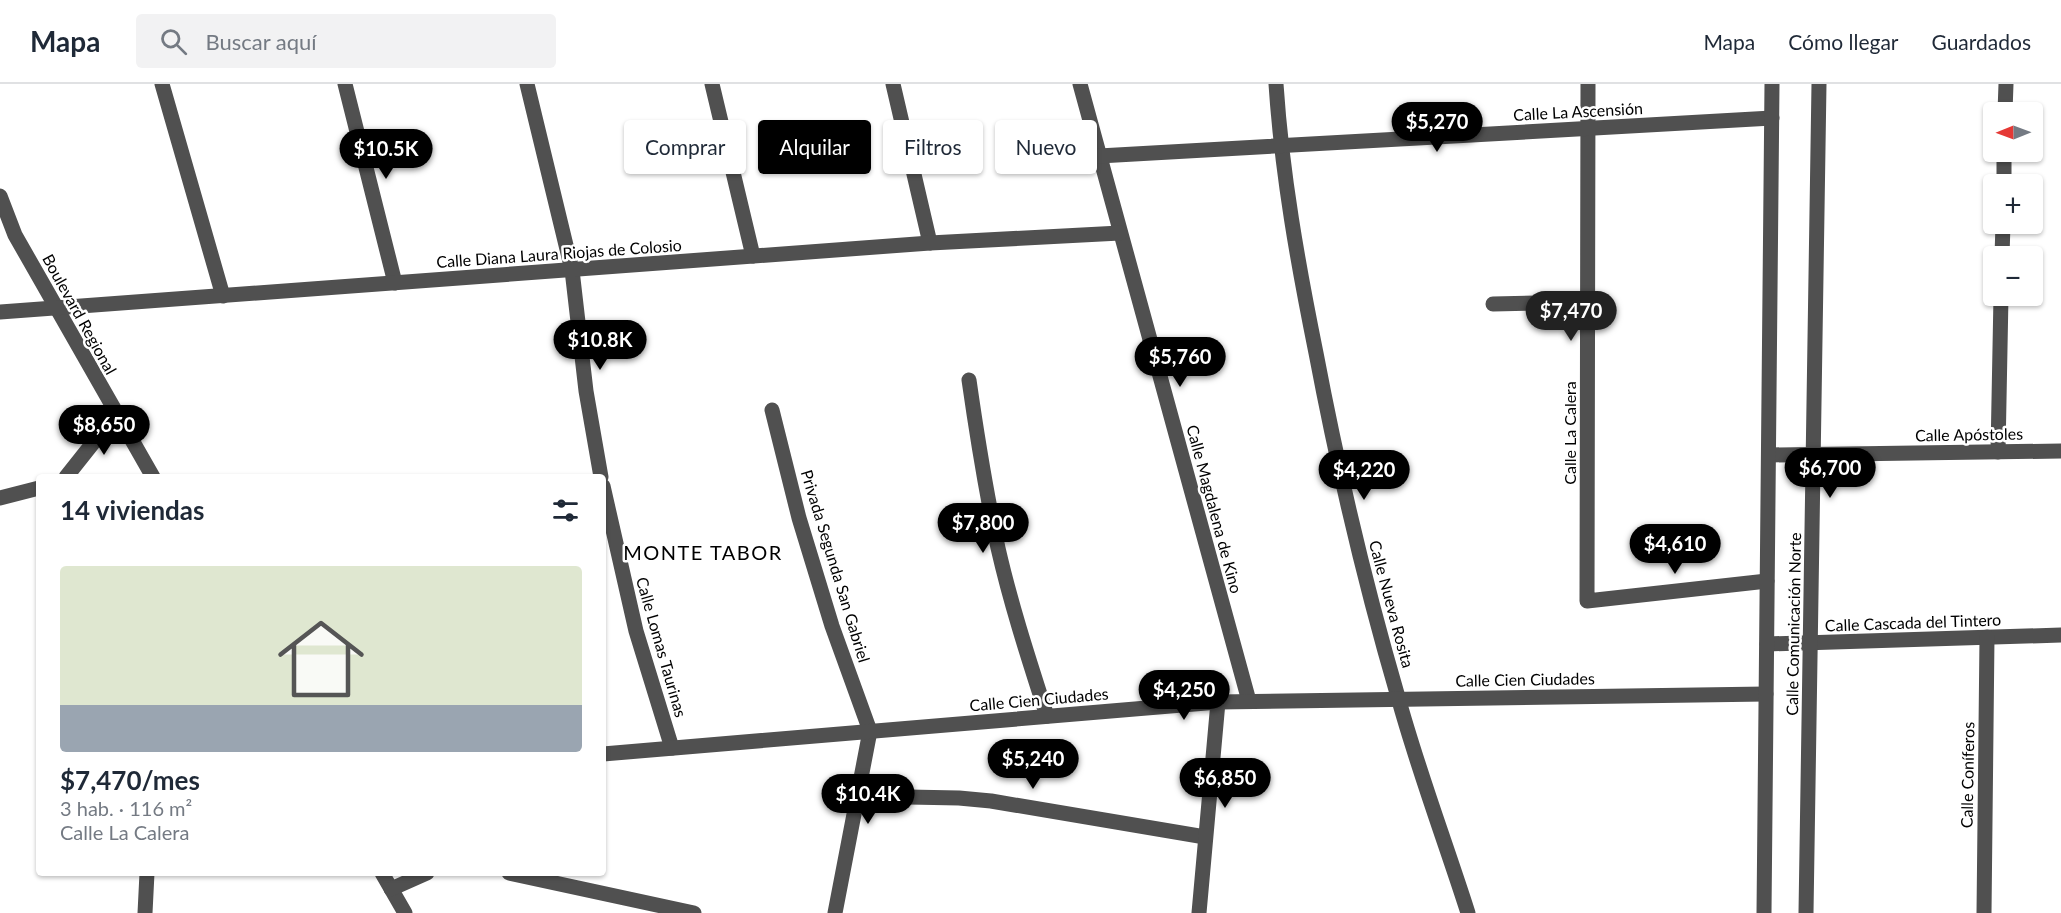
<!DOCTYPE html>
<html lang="es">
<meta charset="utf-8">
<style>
:root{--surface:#fff;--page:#f2f2f3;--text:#1f2937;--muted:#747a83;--line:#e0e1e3;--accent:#000}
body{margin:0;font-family:Lato,sans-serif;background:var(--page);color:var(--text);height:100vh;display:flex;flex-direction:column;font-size:22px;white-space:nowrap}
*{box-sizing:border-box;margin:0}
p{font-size:20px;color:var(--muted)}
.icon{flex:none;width:33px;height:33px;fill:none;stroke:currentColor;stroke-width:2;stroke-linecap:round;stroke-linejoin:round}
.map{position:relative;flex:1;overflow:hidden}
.panel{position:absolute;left:36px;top:390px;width:570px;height:402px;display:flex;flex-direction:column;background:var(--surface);border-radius:6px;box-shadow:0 2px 4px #0004}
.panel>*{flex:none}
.guide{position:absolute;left:624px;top:36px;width:570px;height:54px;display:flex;gap:12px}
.needle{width:39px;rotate:269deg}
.fabs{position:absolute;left:1983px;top:18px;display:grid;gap:12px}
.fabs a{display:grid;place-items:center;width:60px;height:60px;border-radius:6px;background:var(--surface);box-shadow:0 2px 4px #0004;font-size:30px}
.price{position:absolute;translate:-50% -51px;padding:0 14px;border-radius:21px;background:var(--accent);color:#fff;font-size:20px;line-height:39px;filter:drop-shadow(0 2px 3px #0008)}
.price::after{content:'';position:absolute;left:50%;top:36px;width:18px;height:14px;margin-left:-9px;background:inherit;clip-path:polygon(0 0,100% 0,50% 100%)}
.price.current{background:#222;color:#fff}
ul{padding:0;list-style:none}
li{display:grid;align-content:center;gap:12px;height:318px;padding:0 24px}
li+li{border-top:2px solid var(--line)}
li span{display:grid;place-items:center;height:186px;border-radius:6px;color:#555}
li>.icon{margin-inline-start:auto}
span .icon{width:108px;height:108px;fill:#fffc;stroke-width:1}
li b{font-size:26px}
h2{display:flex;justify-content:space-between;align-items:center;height:72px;padding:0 24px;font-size:26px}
.pill{padding:0 21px;border-radius:6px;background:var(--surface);box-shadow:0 2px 4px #0004;font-size:21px;line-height:54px}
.pill.current{background:var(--accent);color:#fff}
header{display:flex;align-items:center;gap:36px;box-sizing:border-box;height:84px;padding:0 30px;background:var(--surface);border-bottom:2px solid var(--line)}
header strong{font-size:28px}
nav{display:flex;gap:33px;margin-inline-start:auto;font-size:21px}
.search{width:420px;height:54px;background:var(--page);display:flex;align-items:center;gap:15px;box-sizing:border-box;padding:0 21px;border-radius:6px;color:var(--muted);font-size:22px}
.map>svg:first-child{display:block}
</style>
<header>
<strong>Mapa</strong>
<div class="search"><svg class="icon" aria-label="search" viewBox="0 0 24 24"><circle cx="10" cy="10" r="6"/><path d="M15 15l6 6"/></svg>Buscar aquí</div>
<nav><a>Mapa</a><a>Cómo llegar</a><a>Guardados</a></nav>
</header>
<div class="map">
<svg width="2061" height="829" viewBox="0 0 2061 829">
<rect width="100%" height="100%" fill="#fff"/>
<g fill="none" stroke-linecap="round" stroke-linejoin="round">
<g stroke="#505050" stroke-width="15">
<path d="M162,0L223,212"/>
<path d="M345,0L395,199"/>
<path d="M527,0L572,186L586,307L601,393"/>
<path d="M712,0L753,172"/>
<path d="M893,0L930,159"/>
<path d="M1080,0L1249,617"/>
<path d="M1276,0C1282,91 1298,180 1316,269C1338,385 1365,500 1398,613C1418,686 1445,757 1468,829"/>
<path d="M1588,0L1587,517L1767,497"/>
<path d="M2005,28L2006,0"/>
<path d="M1099,72L1772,34"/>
<path d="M2004,100V68"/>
<path d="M0,112L15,151L153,393"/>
<path d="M2002,172L2003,140"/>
<path d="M1493,220L1588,218"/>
<path d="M0,228L930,159L1120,149"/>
<path d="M969,296C977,352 986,408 998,464C1011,521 1029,576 1047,632"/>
<path d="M772,326L799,434L832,542L870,647L835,829"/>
<path d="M1998,368L2001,212"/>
<path d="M1769,371L2061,367"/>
<path d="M66,393L116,330"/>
<path d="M603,402L636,547L672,664"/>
<path d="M0,414L39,404"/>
<path d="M1767,560L2061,551"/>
<path d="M603,670L1218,618L1766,610"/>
<path d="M857,712L959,714L991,717L1205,753"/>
<path d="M382,789L405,829"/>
<path d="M509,789L694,829"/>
<path d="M391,805L427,789"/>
<path d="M145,829L147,789"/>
<path d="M1199,829L1218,618"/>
<path d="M1764,829L1772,0"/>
<path d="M1806,829L1819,0"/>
<path d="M1984,829L1987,553"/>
</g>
</g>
<g text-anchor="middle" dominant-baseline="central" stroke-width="5" stroke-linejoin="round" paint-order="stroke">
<g font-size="16" fill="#000" stroke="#fff">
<text transform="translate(1578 27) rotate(-3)">Calle La Ascensión</text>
<text transform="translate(559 169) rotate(-4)">Calle Diana Laura Riojas de Colosio</text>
<text transform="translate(80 230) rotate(61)">Boulevard Regional</text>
<text transform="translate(1569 349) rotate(-90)">Calle La Calera</text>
<text transform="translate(1969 350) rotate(-1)">Calle Apóstoles</text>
<text transform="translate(1215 425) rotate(75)">Calle Magdalena de Kino</text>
<text transform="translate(836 482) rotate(73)">Privada Segunda San Gabriel</text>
<text transform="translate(1392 520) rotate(75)">Calle Nueva Rosita</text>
<text transform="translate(1913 538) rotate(-2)">Calle Cascada del Tintero</text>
<text transform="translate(1793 540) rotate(-89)">Calle Comunicación Norte</text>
<text transform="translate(662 563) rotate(74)">Calle Lomas Taurinas</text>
<text transform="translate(1525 595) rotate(-1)">Calle Cien Ciudades</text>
<text transform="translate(1039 615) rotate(-5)">Calle Cien Ciudades</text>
<text transform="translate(1967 691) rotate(-89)">Calle Coníferos</text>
</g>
<g font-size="20" letter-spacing="1.5" fill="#000" stroke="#fff">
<text x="703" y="468">MONTE TABOR</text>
</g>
</g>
</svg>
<div class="fabs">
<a><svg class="needle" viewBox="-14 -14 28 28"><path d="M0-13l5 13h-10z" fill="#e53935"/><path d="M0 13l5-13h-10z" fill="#747a83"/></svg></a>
<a>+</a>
<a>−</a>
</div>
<b class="price" style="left:1437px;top:69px">$5,270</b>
<b class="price" style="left:386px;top:96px">$10.5K</b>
<b class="price current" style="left:1571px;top:258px">$7,470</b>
<b class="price" style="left:600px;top:287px">$10.8K</b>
<b class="price" style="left:1180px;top:304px">$5,760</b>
<b class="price" style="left:104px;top:372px">$8,650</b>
<b class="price" style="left:1830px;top:415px">$6,700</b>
<b class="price" style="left:1364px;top:417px">$4,220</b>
<b class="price" style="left:983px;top:470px">$7,800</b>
<b class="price" style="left:1675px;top:491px">$4,610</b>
<b class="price" style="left:1184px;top:637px">$4,250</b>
<b class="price" style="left:1033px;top:706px">$5,240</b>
<b class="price" style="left:1225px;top:725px">$6,850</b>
<b class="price" style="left:868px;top:741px">$10.4K</b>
<div class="guide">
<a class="pill">Comprar</a>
<a class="pill current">Alquilar</a>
<a class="pill">Filtros</a>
<a class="pill">Nuevo</a>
</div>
<section class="panel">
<h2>14 viviendas<svg class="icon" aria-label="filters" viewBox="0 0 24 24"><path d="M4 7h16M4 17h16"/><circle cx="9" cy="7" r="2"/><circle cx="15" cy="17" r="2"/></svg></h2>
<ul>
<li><span style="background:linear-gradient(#dfe7d0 75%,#9aa5b1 0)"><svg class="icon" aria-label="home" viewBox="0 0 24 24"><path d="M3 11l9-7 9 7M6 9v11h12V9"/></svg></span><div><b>$7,470/mes</b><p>3 hab. · 116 m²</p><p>Calle La Calera</p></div></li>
</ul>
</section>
</div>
